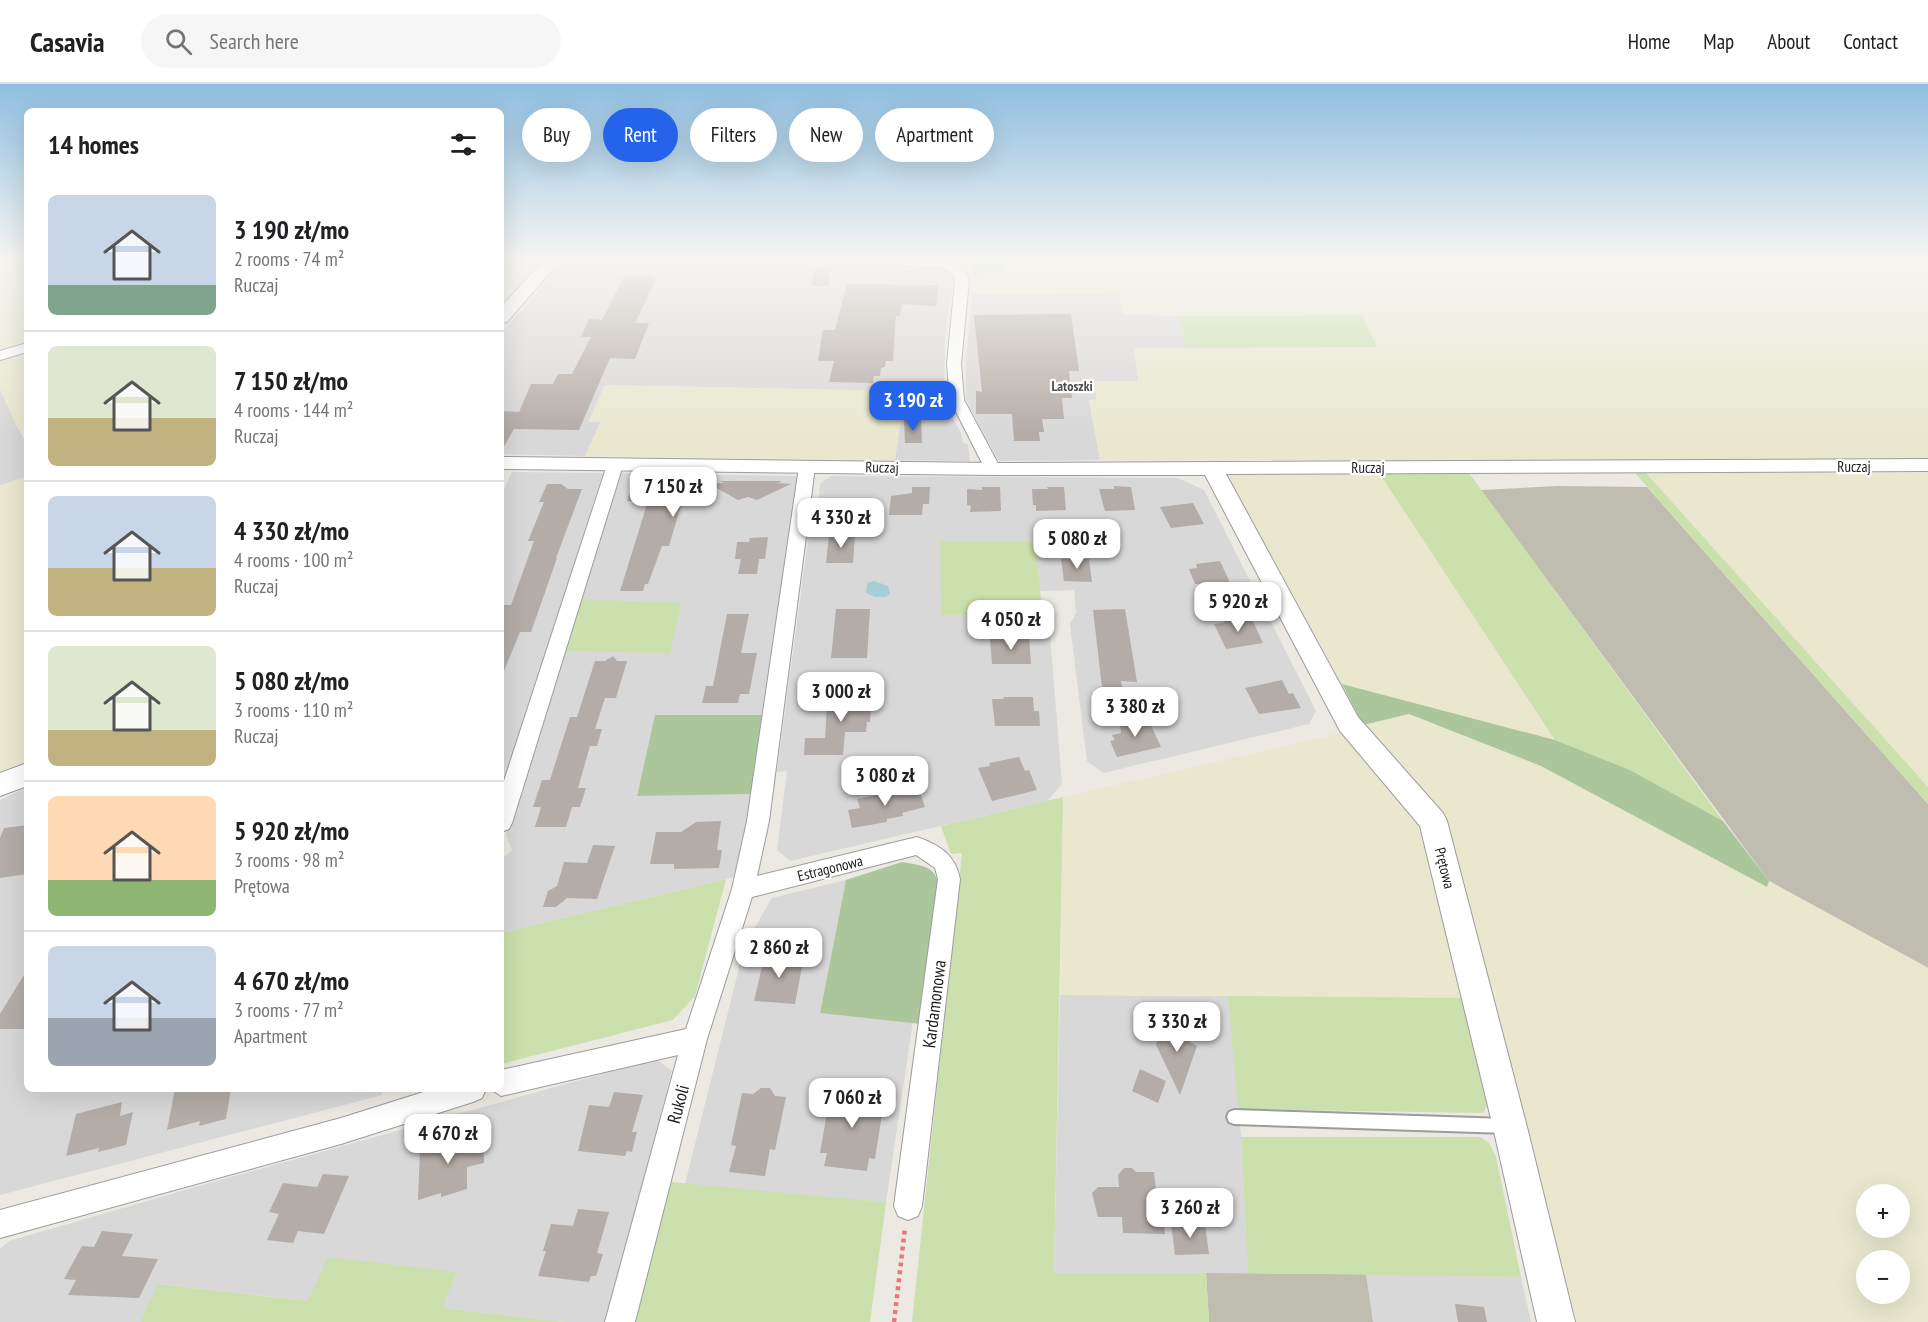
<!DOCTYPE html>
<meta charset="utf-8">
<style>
:root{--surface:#fff;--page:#f6f6f6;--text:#202124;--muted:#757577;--line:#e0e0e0;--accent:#2563eb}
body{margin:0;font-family:"PT Sans Narrow",sans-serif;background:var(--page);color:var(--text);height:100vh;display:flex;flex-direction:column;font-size:22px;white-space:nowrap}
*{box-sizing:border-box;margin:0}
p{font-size:20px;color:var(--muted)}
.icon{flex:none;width:33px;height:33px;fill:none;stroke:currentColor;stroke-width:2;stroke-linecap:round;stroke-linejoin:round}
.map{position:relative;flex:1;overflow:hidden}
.sheet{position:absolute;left:24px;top:24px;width:480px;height:984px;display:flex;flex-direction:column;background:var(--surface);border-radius:9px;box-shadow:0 6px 24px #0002}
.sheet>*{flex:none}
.banner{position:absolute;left:522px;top:24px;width:570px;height:54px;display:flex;gap:12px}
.tools{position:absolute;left:1856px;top:1100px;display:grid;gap:12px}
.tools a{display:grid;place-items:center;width:54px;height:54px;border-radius:50%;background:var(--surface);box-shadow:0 6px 24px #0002;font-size:30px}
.price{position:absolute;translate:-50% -51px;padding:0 14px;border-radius:12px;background:#fff;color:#222;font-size:20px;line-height:39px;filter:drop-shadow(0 2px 3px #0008)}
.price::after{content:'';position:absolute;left:50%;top:36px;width:18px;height:14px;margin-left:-9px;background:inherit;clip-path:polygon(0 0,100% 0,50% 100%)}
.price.on{background:var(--accent);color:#fff}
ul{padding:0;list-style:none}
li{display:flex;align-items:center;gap:18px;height:150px;padding:0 24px}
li+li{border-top:2px solid var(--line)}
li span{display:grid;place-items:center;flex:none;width:168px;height:120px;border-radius:9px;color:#555}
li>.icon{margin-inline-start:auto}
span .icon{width:72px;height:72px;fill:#fffc;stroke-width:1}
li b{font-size:26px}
h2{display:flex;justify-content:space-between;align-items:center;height:72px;padding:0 24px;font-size:26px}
.chip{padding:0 21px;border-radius:27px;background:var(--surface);box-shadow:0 6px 24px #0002;font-size:21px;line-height:54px}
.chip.on{background:var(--accent);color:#fff}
header{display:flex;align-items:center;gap:36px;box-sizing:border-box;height:84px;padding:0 30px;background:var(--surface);border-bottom:2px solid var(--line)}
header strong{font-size:28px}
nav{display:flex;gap:33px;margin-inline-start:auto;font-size:21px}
.search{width:420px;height:54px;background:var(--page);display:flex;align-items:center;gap:15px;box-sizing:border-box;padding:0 21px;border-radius:33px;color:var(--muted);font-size:22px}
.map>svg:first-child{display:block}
</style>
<header>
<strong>Casavia</strong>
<div class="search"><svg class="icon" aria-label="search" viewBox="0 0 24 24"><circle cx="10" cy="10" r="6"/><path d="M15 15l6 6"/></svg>Search here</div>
<nav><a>Home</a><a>Map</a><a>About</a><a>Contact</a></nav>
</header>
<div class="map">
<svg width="1928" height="1238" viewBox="0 0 1928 1238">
<rect width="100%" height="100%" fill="#ece8e2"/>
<g fill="#d9d8d8">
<path d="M565,176H685L942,184L954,192L945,253L944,318L961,349L963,359L968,360L970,377L895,376L904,307L605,301L589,338L601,337L585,372L501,370V250Z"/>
<path d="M1119,209L1124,230L1178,232L1186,264H1134L1139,297L1097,316H1089L1100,376L999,377L966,316V277L972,210Z"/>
<path d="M0,305L27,362V392L0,402Z"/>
<path d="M512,388L603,389L501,707V413Z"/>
<path d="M618,389L797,392L762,631L655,632L637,711L751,710L738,792L501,849V776L512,766L506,751L563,567L670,568L671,560L580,516Z"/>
<path d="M831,392L1178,394L1204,406L1316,627L1309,640L1103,689L1087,677L1070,540L1076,529L1074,506L1040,507L1036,458L942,531L1042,530L1049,539L1062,700L1047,717L790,777L777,766L787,687L777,688L810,441H817L820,400Z"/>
<path d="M27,703V1005H382V1011L0,1111V716Z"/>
<path d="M846,796L820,929L913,937L886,1118L685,1100L745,860L772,814Z"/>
<path d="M1060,911L1228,912L1241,1053L1248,1189L1054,1190Z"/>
<path d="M656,975L672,987L606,1238H566L443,1224L455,1189L308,1217L159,1200L140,1238H0V1165L9,1157L206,1100Z"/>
<path d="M1366,1190L1521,1193L1531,1238H1373Z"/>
</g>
<g fill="#bfbdaf">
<path d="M1557,402L1647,403L1928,720V884L1769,797L1481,406Z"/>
<path d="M1206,1189L1366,1190L1373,1238H1209Z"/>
</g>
<g fill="#e9e8cf" fill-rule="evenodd">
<path d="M0,176H27V260L0,268Z"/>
<path d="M1008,176H1928V376H1100L1089,316L1097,315L1092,297H1138L1134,264L1377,262L1362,231L1123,230L1119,209L972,210L974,194L1005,186Z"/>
<path d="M27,266V343L18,346L0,305V275Z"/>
<path d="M605,301L905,307L895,376L585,372L601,337L588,338Z"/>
<path d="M1237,389H1379L1555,656L1342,600L1227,391Z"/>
<path d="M1646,389H1928V703Z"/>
<path d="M27,392V680L0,694V402Z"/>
<path d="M1408,630L1541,682L1767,803L1769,797L1928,884V1238H1573L1440,729L1363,641ZM1866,1110H1899V1143H1866ZM1866,1176H1899V1209H1866Z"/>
<path d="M1346,648L1421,733L1467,914L1060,911L1063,713Z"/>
</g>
<g fill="#cbe0ad">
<path d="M968,176H1008L1005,186L974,194Z"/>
<path d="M1362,231L1377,263L1186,264L1178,232Z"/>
<path d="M1379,389H1469L1723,737L1630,686L1555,656Z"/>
<path d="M1635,389H1646L1928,703V720Z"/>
<path d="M940,458H1036L1042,530L941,531Z"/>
<path d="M580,516L681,518L670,569L563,567Z"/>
<path d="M1063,713L1054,1189H1206L1209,1238H912L962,769L951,770L941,742Z"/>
<path d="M726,795L695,912L673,936L501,980V849Z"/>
<path d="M1228,912L1467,914L1491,1013L1483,1029L1238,1025Z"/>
<path d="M1480,1053L1489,1059L1496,1073L1521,1193L1248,1189L1241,1053Z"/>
<path d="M671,1098L886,1118L870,1238H634Z"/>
<path d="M328,1173L456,1188L443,1224L566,1238H140L158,1200L308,1217Z"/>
</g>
<g fill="#acc69c">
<path d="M1342,600L1555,656L1630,686L1723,737L1769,797L1767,803L1541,682L1409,630L1363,641Z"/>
<path d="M655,631H762L751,710L637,712Z"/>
<path d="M902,778C927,783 936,781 940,808L921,940L820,929L846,796Z"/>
</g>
<path fill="#a7ced4" d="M874,497L888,502L890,510L886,513H875L866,509L867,499Z"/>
<g fill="#b4aca8">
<path d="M814,185H830L829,202H811Z"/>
<path d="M625,191L655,192L654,195H656L635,239H649L635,275L610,274L579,346L514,345L501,368V327L519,328L531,300H553L558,290H572L591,253H581L589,235L602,236Z"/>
<path d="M847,200L939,201L936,222L902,220L900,232H896L893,277H886L885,283L881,284L880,292H874L873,299L829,298L834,277H818L823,246H835Z"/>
<path d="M1055,230H1071L1079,287H1069L1072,314H1062L1064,335H1042L1044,348H1039L1040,357H1014L1012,330H976V307L982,308L974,231Z"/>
<path d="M904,336H921L922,359H905Z"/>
<path d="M652,396L697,399H724L720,397H782L778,399L791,400L757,416L748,413L738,416L713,402L682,418L669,462H662L648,500H645L643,507H620L648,417H627L633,398Z"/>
<path d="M547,400H561L568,405H582L556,474H557L531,548H520L501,594V521H511L534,457H528L544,418H539Z"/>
<path d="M1114,402L1131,403L1135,426L1105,427L1099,405H1114Z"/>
<path d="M912,403H930L929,420H923L922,431H889L891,412L912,409Z"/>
<path d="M982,403H1000L1001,427L970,428L971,422L967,421V405L982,406Z"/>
<path d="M1047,403H1064L1066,426L1036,427V421H1033L1032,405H1048Z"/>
<path d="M1193,419L1204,440L1171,444L1160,423Z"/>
<path d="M829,451H855L853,479H826Z"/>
<path d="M768,453L765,475H759L757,490H738L741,475H735L737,458H749L750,454Z"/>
<path d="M1061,475H1089L1092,498L1064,497Z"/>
<path d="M1220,477L1231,501L1200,504L1198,500H1195L1189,485L1197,484L1196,480Z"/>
<path d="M836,525H870L867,574H831Z"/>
<path d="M1125,525L1137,598L1121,597L1124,612H1103L1093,526Z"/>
<path d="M727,530H749L741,569H757L749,610H740L738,619H702L706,602H713Z"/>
<path d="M1251,533L1263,559L1226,565L1214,540L1224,539L1223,536Z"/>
<path d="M1029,552L1031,580H992L990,555Z"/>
<path d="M613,572L617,577H627L616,614H605L595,645H602L597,662H590L578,704H586L580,723H572L566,743H535L541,723H533L542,696H550L570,633H577L595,577H605Z"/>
<path d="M1282,596L1289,610L1293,609L1301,624L1259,630L1245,604Z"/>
<path d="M853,601L868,612V619H871L870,638H867L866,648H845L843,671H804L805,654H825L827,620H836L837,612Z"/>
<path d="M1003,613H1033L1034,627H1039L1040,642H995L992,615H1004Z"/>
<path d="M1136,635L1137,638L1148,635L1161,663L1117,673L1110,657L1115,656L1112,651L1121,649L1120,639Z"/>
<path d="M1019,673L1025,687L1029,686L1037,706L992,717L978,684L990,682L989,679Z"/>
<path d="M918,703L925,723L902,729L903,732L887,735V738L852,744L848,726L860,724L857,715Z"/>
<path d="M721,737L717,766H722L719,784L674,785V780H650L656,748H681L696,738Z"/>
<path d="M27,741V790L0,794V754L4,744Z"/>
<path d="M593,761L615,762L597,815L567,814L556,823H543L548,807L557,802L564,778L587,779Z"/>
<path d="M765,870L804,873L795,920L754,917Z"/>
<path d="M27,886V945H0V930Z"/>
<path d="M1177,939L1195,947L1190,958L1197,962L1180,1011L1156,961L1160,950L1175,945Z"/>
<path d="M1140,985L1166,997L1158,1019L1132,1007Z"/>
<path d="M761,1004H770L775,1012L786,1013L775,1066L770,1065L765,1092L729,1088L736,1062L731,1061L742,1009L753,1010Z"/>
<path d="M175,1005H231L226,1035L199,1042L200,1037L167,1046Z"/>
<path d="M831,1006L885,1011L875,1075L869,1074L867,1087L824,1082L827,1069H820Z"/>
<path d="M614,1008L643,1011L632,1048H637L632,1068L627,1067L625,1072L578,1067L589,1021L609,1023Z"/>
<path d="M122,1018L120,1032L133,1028L126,1061L98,1068L99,1064L66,1072L76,1030Z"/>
<path d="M483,1048L484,1079L467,1083V1105L441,1113V1109L418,1116L420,1066L425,1064V1059L445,1053V1058Z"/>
<path d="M1124,1084H1132L1136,1088H1154L1156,1106H1159L1165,1150L1123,1149L1122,1133H1098L1092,1109L1098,1103H1119L1118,1091Z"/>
<path d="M323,1090L349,1092L324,1150L298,1147L293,1159L267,1156L279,1130L269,1128L283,1099L317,1103Z"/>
<path d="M578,1125L609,1128L597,1169L603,1170L596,1192H591L589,1198L538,1192L546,1167H543L551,1140L573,1142Z"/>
<path d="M1171,1140H1205L1209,1170L1175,1171Z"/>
<path d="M102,1147L133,1150L122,1172L158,1175L139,1214L68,1211L76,1196L64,1195L82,1162L94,1163Z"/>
<path d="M1455,1220L1484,1223L1487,1238H1458Z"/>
</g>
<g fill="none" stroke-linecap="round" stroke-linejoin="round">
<g stroke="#9c9c9c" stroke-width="4">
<path id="service" d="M1234,1026L1507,1035L1512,1037L1514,1042L1512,1047L1507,1049L1234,1040L1229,1038L1227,1033L1229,1028Z"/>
</g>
<g stroke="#9c9c9c" stroke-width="2">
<g id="minor">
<path d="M846,176H943C956,179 964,183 969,196L961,280L964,316L1001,385L999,389H987L950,316L947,280L955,196L953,189L940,183L852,180Z"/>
<path d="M27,259V268L0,276V267Z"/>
<path d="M615,376L623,381L512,739L509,745L501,748V706L607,381Z"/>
<path d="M807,378L815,383L769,737L757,792L917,753C939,761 955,770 960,795L922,1122L918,1132L908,1136L898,1132L894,1122L938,795L935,784L916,771L752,813L707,955L635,1238H605L678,971L501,1012L491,1005H501V986L686,945L732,805L747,737L799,383Z"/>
<path d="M433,1005H486L482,1014L473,1018L341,1060L0,1154V1126L341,1034Z"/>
</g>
</g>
<g stroke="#9c9c9c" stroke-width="2">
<g id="tertiary">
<path d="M544,176H561L507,238L501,239V223Z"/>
<path d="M501,373L993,379L1928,375V387L1226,390L1358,633L1443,729L1447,737L1527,1043L1575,1238H1537L1493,1043L1420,742L1340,647L1205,391H993L501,385Z"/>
<path d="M27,679V702L0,712V689Z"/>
</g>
</g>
<path stroke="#e87877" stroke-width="4.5" stroke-dasharray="4 4" stroke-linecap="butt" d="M894,1238L905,1144"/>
<use href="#service" fill="#fff" fill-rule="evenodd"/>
<use href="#minor" fill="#fff" fill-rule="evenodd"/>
<use href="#tertiary" fill="#fff" fill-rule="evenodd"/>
</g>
<linearGradient id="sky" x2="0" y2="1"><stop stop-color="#8ebee0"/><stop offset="0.5" stop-color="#f6f5f2"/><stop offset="1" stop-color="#f6f5f2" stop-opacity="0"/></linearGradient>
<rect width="1928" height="349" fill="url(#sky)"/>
<g text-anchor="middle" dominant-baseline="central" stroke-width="4.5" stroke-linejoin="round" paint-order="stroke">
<g font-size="14" font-weight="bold" fill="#4e4e4e" stroke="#fff">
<text x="1072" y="302">Latoszki</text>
</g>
<g font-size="15" fill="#1b1b1b" stroke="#fff">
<text x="1854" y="382">Ruczaj</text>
<text transform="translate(882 383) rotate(1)">Ruczaj</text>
<text x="1368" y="383">Ruczaj</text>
<text transform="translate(830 784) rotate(-14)">Estragonowa</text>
<text transform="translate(1445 784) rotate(76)">Prętowa</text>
</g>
<g font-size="18" fill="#1b1b1b" stroke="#fff">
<text transform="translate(934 920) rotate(-83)">Kardamonowa</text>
<text transform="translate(678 1020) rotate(-75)">Rukoli</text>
</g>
</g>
</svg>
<div class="tools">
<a>+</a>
<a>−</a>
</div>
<b class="price on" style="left:913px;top:348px">3 190 zł</b>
<b class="price" style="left:673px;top:434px">7 150 zł</b>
<b class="price" style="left:841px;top:465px">4 330 zł</b>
<b class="price" style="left:1077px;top:486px">5 080 zł</b>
<b class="price" style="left:1238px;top:549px">5 920 zł</b>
<b class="price" style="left:1011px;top:567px">4 050 zł</b>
<b class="price" style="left:841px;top:639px">3 000 zł</b>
<b class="price" style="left:1135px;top:654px">3 380 zł</b>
<b class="price" style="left:885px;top:723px">3 080 zł</b>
<b class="price" style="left:779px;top:895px">2 860 zł</b>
<b class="price" style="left:1177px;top:969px">3 330 zł</b>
<b class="price" style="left:852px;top:1045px">7 060 zł</b>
<b class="price" style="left:448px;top:1081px">4 670 zł</b>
<b class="price" style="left:1190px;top:1155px">3 260 zł</b>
<div class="banner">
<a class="chip">Buy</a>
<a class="chip on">Rent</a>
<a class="chip">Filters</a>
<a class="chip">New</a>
<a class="chip">Apartment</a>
</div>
<section class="sheet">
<h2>14 homes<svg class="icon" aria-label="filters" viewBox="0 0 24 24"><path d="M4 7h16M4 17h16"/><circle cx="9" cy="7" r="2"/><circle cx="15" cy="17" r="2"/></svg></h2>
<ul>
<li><span style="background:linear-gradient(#c9d6e8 75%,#7fa58c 0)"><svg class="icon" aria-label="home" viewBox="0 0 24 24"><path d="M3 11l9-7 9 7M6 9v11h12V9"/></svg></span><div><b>3 190 zł/mo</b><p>2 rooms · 74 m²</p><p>Ruczaj</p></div></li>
<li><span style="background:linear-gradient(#dfe7d0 60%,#c2b280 0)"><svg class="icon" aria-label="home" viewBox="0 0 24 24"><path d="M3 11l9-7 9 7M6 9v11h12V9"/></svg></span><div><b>7 150 zł/mo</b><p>4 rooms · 144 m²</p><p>Ruczaj</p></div></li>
<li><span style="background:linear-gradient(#c9d6e8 60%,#c2b280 0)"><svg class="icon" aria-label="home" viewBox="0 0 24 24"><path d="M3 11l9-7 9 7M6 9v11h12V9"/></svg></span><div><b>4 330 zł/mo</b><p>4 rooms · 100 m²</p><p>Ruczaj</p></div></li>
<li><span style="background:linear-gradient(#dfe7d0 70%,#c2b280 0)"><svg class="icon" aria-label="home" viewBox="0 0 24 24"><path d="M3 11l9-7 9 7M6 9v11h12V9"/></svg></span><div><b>5 080 zł/mo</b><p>3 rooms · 110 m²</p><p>Ruczaj</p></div></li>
<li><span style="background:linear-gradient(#ffd9b3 70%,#8fb573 0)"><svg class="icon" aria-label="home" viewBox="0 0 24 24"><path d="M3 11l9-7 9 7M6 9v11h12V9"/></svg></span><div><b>5 920 zł/mo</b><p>3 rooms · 98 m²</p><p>Prętowa</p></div></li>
<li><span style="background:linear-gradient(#c9d6e8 60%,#9aa5b1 0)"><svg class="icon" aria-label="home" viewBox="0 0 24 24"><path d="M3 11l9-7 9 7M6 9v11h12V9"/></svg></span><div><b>4 670 zł/mo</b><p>3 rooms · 77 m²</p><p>Apartment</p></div></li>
</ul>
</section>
</div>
